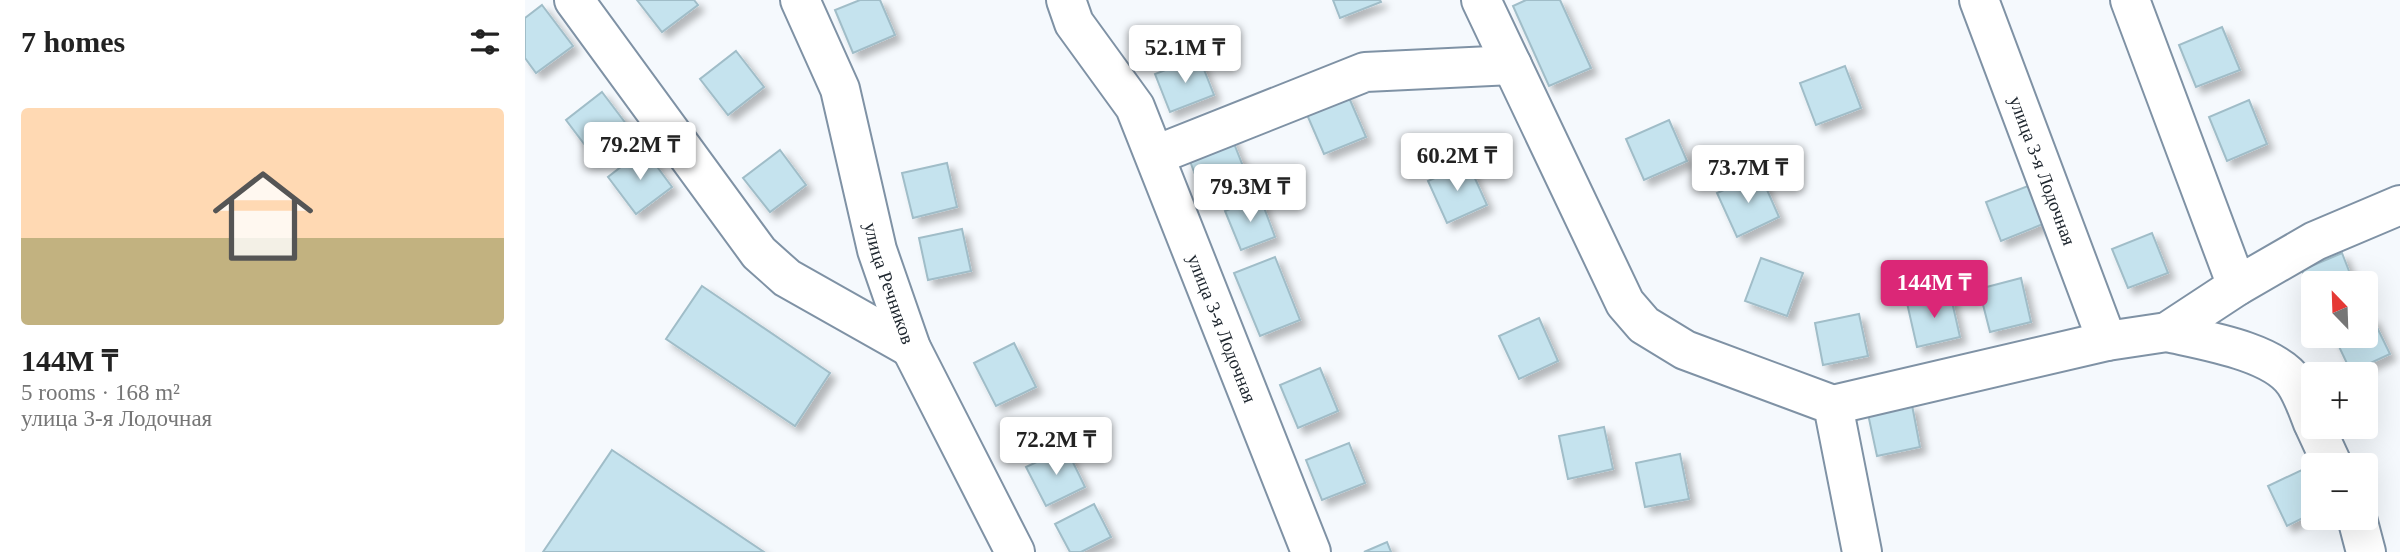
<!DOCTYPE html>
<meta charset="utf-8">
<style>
:root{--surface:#fff;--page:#f2f2f2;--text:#222;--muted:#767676;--line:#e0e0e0;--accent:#db2777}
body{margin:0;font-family:Georgia,serif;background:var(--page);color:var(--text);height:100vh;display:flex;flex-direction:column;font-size:26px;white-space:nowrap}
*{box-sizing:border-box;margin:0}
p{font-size:23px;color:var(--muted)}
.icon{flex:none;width:38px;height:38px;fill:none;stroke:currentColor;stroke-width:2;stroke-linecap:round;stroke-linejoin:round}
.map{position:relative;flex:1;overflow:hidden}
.side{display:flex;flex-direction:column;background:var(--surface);width:525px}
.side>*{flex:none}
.needle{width:46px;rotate:337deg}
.controls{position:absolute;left:1776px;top:271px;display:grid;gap:14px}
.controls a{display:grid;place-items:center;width:77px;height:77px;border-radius:7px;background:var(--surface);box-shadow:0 7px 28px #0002;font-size:35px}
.price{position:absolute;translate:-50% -60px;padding:0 16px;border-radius:7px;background:#fff;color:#222;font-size:23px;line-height:46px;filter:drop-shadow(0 2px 4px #0008)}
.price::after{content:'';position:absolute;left:50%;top:42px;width:21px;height:16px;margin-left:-10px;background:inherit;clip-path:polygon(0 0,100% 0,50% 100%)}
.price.active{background:var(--accent);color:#fff}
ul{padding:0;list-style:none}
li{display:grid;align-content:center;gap:14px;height:371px;padding:0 21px}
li+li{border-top:2px solid var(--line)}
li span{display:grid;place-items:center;height:217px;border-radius:7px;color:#555}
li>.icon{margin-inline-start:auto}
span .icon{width:126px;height:126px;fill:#fffc;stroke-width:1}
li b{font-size:30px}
h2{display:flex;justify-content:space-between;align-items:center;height:84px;padding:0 21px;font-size:30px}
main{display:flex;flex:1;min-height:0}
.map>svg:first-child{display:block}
</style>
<main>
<section class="side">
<h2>7 homes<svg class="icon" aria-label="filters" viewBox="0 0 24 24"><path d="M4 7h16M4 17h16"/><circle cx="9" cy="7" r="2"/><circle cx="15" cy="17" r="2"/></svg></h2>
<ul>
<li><span style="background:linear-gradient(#ffd9b3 60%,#c2b280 0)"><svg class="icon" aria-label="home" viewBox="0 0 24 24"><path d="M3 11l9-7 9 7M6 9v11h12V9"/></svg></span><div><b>144M ₸</b><p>5 rooms · 168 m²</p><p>улица 3-я Лодочная</p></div></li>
</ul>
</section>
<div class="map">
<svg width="1875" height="552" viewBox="0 0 1875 552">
<defs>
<filter id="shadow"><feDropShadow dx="6" dy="6" stdDeviation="3.5" flood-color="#0004"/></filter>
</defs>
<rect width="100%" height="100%" fill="#f5f9fd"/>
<g fill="#c5e3ee" stroke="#a0bdc8" stroke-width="2" filter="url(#shadow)">
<path d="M112,0H169L173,5L137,32Z"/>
<path d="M335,0H355L370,35L328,53L310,10Z"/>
<path d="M808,0H855L856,2L815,18Z"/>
<path d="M1001,0H1035L1066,68L1024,86L988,6Z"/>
<path d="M17,5L48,46L11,73L0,58V18Z"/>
<path d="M1697,27L1715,70L1671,87L1654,45Z"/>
<path d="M211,51L239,87L203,115L175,79Z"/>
<path d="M674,57L689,95L645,112L630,74Z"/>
<path d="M1320,66L1336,108L1291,125L1275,83Z"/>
<path d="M77,92L105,129L69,157L41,120Z"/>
<path d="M822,93L841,137L799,154L780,110Z"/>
<path d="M1724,100L1742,144L1702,161L1684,117Z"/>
<path d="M1144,120L1162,161L1119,180L1101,139Z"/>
<path d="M706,136L723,179L678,196L662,153Z"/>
<path d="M119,149L147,187L111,214L83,177Z"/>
<path d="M255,150L281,185L245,212L218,178Z"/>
<path d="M422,163L432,207L388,218L377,173Z"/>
<path d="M943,163L962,205L922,223L903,181Z"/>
<path d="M1235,174L1254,217L1212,237L1192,193Z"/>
<path d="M1503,186L1518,224L1476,241L1461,202Z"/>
<path d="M735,197L750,237L716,250L700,211Z"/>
<path d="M437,229L446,271L403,280L394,238Z"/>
<path d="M1627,233L1643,273L1603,288L1587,249Z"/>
<path d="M1817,253L1829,284H1788V299L1777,270Z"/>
<path d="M750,257L775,320L735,336L709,273Z"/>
<path d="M1236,258L1278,273L1262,316L1220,301Z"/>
<path d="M1496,278L1506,322L1465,332L1454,289Z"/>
<path d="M177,286L305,373L270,426L141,339Z"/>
<path d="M1425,293L1435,337L1392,347L1382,303Z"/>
<path d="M1334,314L1343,356L1298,365L1290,323Z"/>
<path d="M1847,317L1865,354L1826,372L1809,336H1841V320Z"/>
<path d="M1014,318L1033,361L994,379L974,336Z"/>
<path d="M489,343L511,387L471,406L449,363Z"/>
<path d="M795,368L813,411L773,428L755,385Z"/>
<path d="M1387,405L1395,447L1352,456L1343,414Z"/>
<path d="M1079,427L1088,469L1043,479L1034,436Z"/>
<path d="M824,443L840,483L797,500L781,460Z"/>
<path d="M541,448L560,487L521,506L501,467Z"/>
<path d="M87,450L239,552H18Z"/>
<path d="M1155,454L1164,499L1120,507L1111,463Z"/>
<path d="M1781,468L1788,484V513L1762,526L1743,486Z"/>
<path d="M569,504L586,537L556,552H545L530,524Z"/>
<path d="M862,542L866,552H839Z"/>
</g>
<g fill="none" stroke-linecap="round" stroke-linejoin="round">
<g stroke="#7f92a5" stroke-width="42">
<g id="minor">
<path d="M49,0L234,253L262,278L386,348"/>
<path id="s1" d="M275,0L315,89L352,250L386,348L490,552"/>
<path id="s2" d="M541,0L549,23L610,107L786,552"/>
<path d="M956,0L1100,303L1119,325L1160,350L1308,405L1337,552"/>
<path id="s3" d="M1454,0L1582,341"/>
<path d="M1605,0L1712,286"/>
<path d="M631,155L840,72L987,65"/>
<path d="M1642,332C1677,340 1749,351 1770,383C1778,395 1783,410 1788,423"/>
<path d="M1308,405L1582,341L1642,332L1712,286L1790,241L1875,205"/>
<path d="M1790,427L1808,466"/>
<path d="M1832,518L1841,552"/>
</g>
</g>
<use href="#minor" stroke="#fff" stroke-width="38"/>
</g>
<g text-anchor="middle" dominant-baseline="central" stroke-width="6" stroke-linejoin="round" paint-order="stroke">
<g font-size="19" fill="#202830" stroke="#fff">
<text stroke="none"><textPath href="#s3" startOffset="182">улица 3-я Лодочная</textPath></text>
<text stroke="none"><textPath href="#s1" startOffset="298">улица Речников</textPath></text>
<text stroke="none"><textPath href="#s2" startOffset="366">улица 3-я Лодочная</textPath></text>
</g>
</g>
</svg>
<div class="controls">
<a><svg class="needle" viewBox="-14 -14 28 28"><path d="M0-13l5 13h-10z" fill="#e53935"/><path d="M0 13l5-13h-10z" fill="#767676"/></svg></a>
<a>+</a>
<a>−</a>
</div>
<b class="price" style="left:660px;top:85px">52.1M ₸</b>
<b class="price" style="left:115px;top:182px">79.2M ₸</b>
<b class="price" style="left:932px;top:193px">60.2M ₸</b>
<b class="price" style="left:1223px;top:205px">73.7M ₸</b>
<b class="price" style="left:725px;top:224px">79.3M ₸</b>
<b class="price active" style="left:1409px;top:320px">144M ₸</b>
<b class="price" style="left:531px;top:477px">72.2M ₸</b>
</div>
</main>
